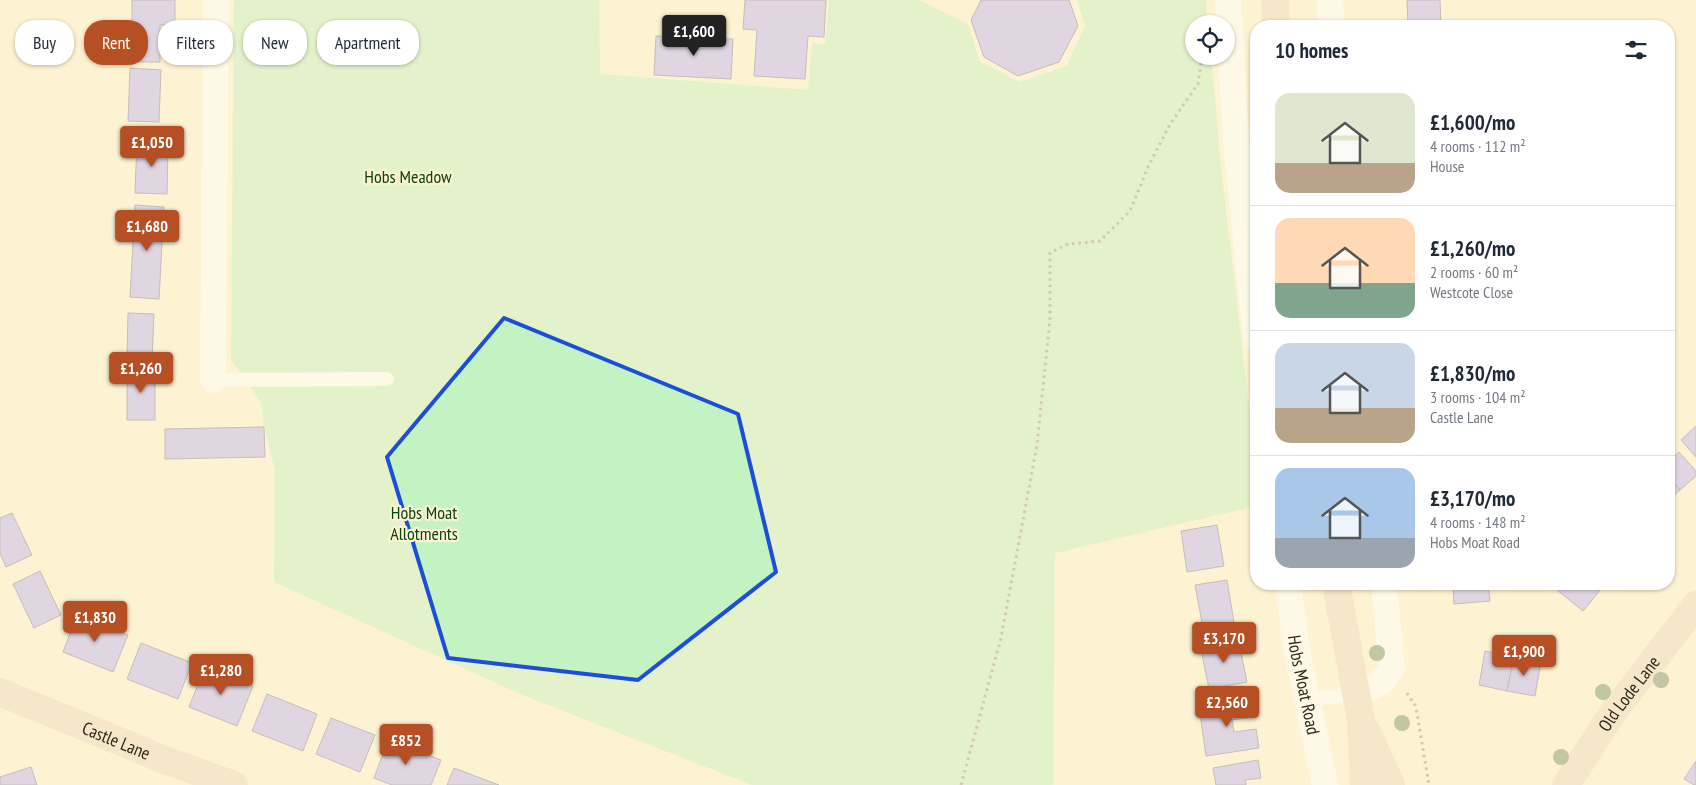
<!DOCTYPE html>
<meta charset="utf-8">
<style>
:root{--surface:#fff;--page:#f2f2f3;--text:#1f2937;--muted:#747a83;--line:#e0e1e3;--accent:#b65024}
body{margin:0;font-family:"PT Sans Narrow",sans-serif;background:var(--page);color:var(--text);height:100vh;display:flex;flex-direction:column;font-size:19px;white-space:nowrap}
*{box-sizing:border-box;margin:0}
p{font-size:16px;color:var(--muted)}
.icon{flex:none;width:28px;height:28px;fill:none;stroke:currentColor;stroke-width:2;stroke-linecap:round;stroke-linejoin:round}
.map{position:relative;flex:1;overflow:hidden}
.details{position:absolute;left:1250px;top:20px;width:425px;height:570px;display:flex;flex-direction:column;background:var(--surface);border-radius:20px;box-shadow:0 1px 4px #0004}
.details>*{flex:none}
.guide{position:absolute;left:15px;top:20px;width:475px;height:45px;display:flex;gap:10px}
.controls{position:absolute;left:1185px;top:15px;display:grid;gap:10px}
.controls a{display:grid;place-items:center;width:50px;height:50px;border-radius:50%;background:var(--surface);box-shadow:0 1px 4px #0004;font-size:25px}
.price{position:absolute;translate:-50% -42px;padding:0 11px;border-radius:5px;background:var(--accent);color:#fff;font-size:16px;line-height:32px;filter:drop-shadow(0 1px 2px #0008)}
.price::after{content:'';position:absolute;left:50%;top:30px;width:15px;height:11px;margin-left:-8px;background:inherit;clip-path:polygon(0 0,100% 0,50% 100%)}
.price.selected{background:#222;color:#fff}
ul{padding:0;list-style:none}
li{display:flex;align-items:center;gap:15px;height:125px;padding:0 25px}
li+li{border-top:1px solid var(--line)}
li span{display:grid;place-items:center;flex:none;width:140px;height:100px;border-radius:15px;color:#555}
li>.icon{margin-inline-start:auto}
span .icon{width:60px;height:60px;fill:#fffc;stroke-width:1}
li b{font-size:21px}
h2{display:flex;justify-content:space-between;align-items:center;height:60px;padding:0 25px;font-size:21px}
.pill{padding:0 18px;border-radius:20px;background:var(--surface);box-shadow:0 1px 4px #0004;font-size:18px;line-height:45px}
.pill.selected{background:var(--accent);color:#fff}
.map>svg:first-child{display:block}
</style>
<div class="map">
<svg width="1696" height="785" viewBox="0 0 1696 785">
<rect width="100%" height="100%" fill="#fdf2d1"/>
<path fill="#c3f2c3" d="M234,0H599L600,74L808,90L812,43L825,44L829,0H919L968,24L980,62L1020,82L1067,66L1085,25L1077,0H1206L1208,24H1194V56H1211L1221,167L1256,466V506L1055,553L1053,785H752L525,696L274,582L275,470L264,427L261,402L231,360Z"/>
<g fill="#bdb3f5" stroke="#827e9b">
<path d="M132,0H175V25H160V62H122V23H132Z"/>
<path d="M745,0H826L824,37L808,36L805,79L754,76L757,30L743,29Z"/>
<path d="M981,0H1069L1078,26L1059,62L1018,76L984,57L971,20Z"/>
<path d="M1407,0H1440L1441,26H1408Z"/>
<path d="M656,36L733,39L731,79L654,75Z"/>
<path d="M130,68L161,70L159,122L128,121Z"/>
<path d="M137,142L168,144L167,194L135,193Z"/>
<path d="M135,205L164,207L159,299L130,297Z"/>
<path d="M128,313L154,314L152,360L127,359Z"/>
<rect x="127" y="369" width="28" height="51"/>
<path d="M1696,426V457L1681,440Z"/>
<path d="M264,427L265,457L165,459V429Z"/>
<path d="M1679,452L1696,471V476L1680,490L1669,477V461Z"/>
<path d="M1669,477L1680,490L1669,500Z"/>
<path d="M12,513L32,555L6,567L0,553V518Z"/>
<path d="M1217,525L1224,566L1187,572L1181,531Z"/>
<path d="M40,571L61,615L34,628L13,584Z"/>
<path d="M1227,580L1234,622L1203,628L1195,585Z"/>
<path d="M1453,584H1488L1490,601L1454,604Z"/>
<path d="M1562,584H1597L1602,588L1583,611L1557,590Z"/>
<path d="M77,615L128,635L113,672L63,652Z"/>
<path d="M1238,638L1247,682L1209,689L1200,645Z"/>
<path d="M141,643L192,663L178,699L127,679Z"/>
<path d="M1485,651L1514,657L1507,691L1479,685Z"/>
<path d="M1514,657L1541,662L1535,696L1507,691Z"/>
<path d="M205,667L253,686L237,726L189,707Z"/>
<path d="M267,694L317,714L303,751L252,731Z"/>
<path d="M1249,700L1252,717L1232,720L1234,732L1256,729L1259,748L1206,756L1199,707Z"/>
<path d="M331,718L375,735L360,772L316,754Z"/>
<path d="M388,740L441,760L431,785H392L374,778Z"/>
<path d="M1258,760L1261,778L1245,780L1246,785H1216L1213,768Z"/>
<path d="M1696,761V785H1694L1684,779Z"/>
<path d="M31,767L37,785H0V777Z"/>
<path d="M454,768L499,785H447Z"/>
</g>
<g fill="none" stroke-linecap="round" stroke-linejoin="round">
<g stroke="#a09780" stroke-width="3" stroke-dasharray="2.5 4" stroke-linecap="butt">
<path d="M1407,693L1416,707L1429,785"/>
<path d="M961,785L1001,638L1037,445L1050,320V253L1068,244L1100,241L1130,211L1148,167L1170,124L1198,84L1202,56"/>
</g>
<g stroke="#fff" stroke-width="14">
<path d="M213,380L387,379"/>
<path d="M1307,700L1356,694"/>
</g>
<g stroke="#fff" stroke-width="26">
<path d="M1228,0L1236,142L1256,337"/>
<path d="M1330,0L1332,26"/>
<path d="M213,380L216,0"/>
<path id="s1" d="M1288,584L1296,646L1325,785"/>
<path d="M1356,694L1382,682L1392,669L1384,584"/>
</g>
<g stroke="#eedac3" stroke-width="28">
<path d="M1275,0L1276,26"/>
<path d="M1336,584L1361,720L1364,785"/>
<path id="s2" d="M0,692L165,760L234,785"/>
<path d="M1367,732L1391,785"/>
<path id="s3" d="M1566,785L1612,714L1696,605"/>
</g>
</g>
<g fill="#769268">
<circle cx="1377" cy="653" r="8"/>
<circle cx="1661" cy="680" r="8"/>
<circle cx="1603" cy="692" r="8"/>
<circle cx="1402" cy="723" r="8"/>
<circle cx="1561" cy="757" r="8"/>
</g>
<path d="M0 0H1696V785H0ZM504,318L738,414L776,572L638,680L448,658L387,457Z" fill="#fdf2d1" fill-opacity=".55" fill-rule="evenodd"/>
<path fill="none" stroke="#1d4ed8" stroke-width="4" stroke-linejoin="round" d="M504,318L738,414L776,572L638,680L448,658L387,457Z"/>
<g text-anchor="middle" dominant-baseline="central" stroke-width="4.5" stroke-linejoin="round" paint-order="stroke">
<g font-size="18" fill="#084412" stroke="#fdf2d1">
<text x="408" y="176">Hobs Meadow</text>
<text x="424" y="512">Hobs Moat<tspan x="424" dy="21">Allotments</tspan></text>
</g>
<g font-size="18" fill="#2d281c" stroke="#fdf2d1">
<text stroke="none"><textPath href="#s1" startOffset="102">Hobs Moat Road</textPath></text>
<text stroke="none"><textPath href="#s3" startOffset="111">Old Lode Lane</textPath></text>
<text stroke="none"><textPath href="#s2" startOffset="126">Castle Lane</textPath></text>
</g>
</g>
</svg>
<div class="controls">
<a><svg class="icon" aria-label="locate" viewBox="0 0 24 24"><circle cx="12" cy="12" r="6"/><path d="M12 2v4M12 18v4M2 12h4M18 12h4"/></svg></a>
</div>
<b class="price selected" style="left:694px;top:57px">£1,600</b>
<b class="price" style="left:152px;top:168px">£1,050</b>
<b class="price" style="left:147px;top:252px">£1,680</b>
<b class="price" style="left:141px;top:394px">£1,260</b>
<b class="price" style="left:95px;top:643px">£1,830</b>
<b class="price" style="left:1224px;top:664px">£3,170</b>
<b class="price" style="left:1524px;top:677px">£1,900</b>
<b class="price" style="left:221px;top:696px">£1,280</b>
<b class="price" style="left:1227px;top:728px">£2,560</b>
<b class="price" style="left:406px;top:766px">£852</b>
<div class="guide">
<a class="pill">Buy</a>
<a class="pill selected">Rent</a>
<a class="pill">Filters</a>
<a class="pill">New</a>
<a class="pill">Apartment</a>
</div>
<section class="details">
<h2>10 homes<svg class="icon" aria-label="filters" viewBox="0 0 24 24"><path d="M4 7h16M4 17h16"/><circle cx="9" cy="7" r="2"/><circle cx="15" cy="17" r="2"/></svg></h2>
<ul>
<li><span style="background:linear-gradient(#dfe7d0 70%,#b9a48a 0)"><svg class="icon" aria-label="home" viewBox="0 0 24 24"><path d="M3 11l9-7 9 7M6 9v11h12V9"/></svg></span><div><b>£1,600/mo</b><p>4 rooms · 112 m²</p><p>House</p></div></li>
<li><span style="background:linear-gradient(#ffd9b3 65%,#7fa58c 0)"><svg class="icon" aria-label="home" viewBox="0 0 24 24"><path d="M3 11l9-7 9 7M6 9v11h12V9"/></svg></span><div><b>£1,260/mo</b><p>2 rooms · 60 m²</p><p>Westcote Close</p></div></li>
<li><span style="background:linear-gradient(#c9d6e8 65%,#b9a48a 0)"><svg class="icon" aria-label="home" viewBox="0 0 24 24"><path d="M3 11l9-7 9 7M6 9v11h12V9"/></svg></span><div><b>£1,830/mo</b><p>3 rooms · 104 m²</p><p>Castle Lane</p></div></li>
<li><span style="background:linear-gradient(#a9c7e8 70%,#9aa5b1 0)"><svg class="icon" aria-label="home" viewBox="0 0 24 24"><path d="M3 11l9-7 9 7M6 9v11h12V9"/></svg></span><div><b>£3,170/mo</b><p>4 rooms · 148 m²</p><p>Hobs Moat Road</p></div></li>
</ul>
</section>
</div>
